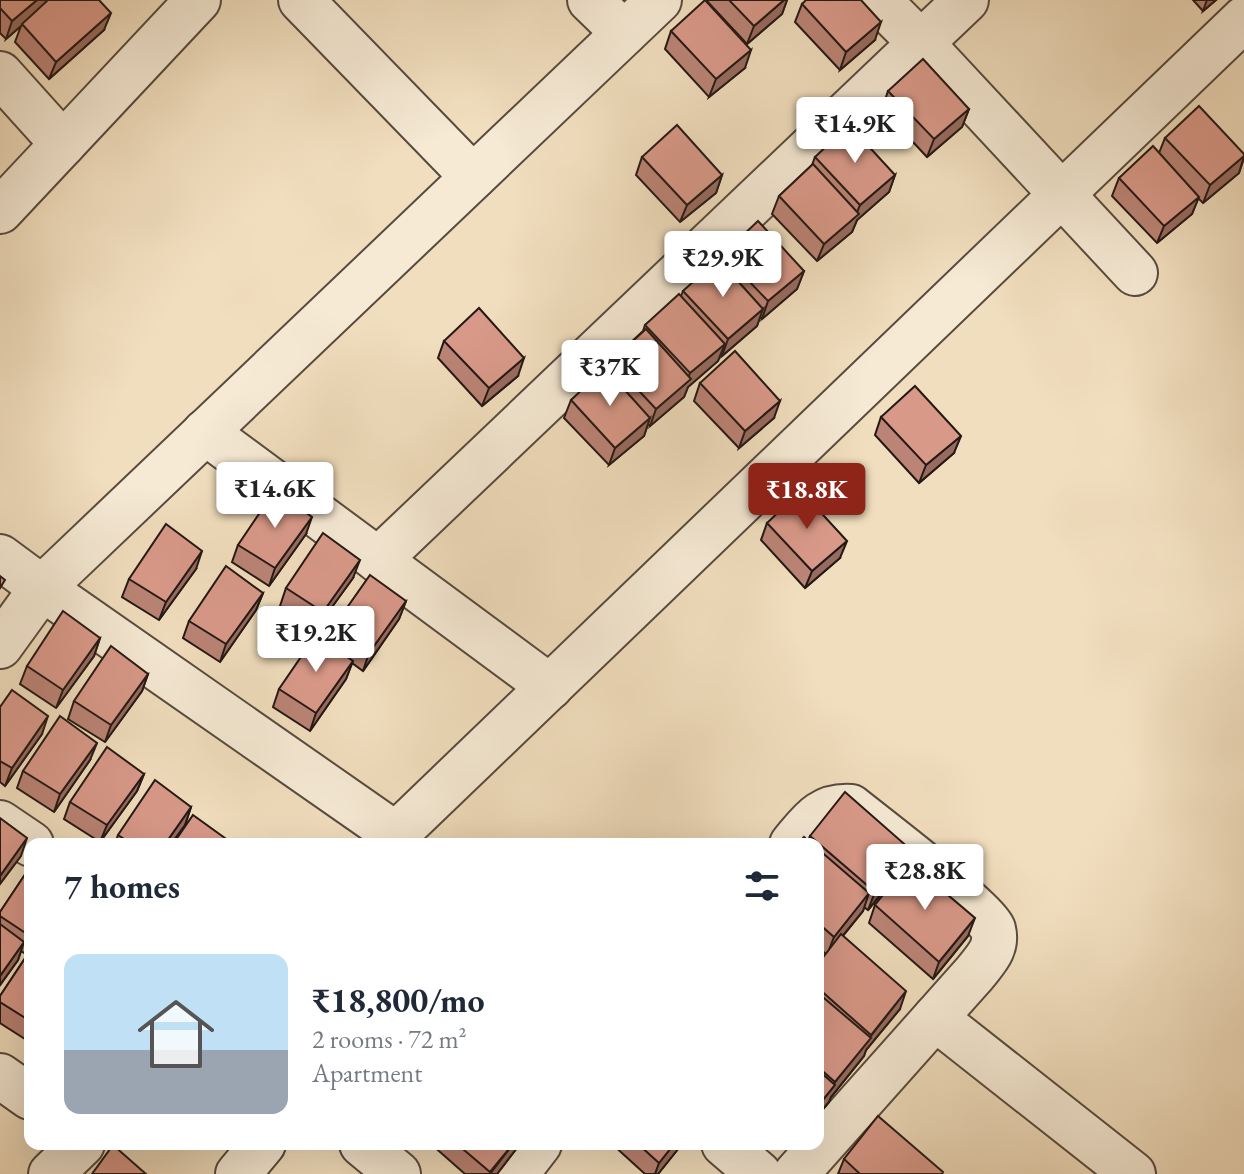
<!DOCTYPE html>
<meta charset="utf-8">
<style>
:root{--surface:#fff;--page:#f2f2f3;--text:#1f2937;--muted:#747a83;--line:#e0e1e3;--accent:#8f2418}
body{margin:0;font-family:"EB Garamond",serif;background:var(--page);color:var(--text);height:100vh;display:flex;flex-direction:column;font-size:30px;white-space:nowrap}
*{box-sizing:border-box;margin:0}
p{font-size:26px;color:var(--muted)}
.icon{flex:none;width:44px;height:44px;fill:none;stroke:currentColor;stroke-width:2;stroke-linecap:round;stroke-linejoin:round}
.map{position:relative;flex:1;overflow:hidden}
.details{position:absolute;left:24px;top:838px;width:800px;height:312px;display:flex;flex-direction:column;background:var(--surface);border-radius:16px;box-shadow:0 8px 32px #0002}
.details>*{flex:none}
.price{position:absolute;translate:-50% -68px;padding:0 18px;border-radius:8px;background:#fff;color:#222;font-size:26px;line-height:52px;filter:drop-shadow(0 2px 4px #0008)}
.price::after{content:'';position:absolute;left:50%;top:48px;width:24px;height:18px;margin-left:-12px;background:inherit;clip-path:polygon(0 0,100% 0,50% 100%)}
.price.current{background:var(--accent);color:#fff}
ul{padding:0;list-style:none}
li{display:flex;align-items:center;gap:24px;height:200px;padding:0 40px}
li+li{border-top:2px solid var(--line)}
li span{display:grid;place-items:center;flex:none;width:224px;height:160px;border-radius:16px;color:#555}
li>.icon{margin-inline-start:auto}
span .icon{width:96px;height:96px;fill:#fffc;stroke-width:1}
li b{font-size:34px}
h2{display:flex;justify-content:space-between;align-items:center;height:96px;padding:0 40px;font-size:34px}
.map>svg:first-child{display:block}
</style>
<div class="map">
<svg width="1244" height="1174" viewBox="0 0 1244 1174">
<rect width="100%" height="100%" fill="#f1debe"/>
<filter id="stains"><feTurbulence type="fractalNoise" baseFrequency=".0025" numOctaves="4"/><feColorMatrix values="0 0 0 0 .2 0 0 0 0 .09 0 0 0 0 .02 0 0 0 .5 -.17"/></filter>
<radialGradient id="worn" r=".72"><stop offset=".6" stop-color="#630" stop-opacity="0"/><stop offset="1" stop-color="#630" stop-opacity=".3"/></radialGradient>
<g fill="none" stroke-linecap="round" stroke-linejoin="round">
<g stroke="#574a3e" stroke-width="48">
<g id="minor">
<path d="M301,0L473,177"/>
<path d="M590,0L624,33"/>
<path d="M878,0L921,43L1135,273"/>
<path d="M0,74L63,144"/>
<path d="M0,211L198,0"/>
<path d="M205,432L550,687"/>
<path d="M0,557L42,588L395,834L400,844"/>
<path d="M378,560L966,0"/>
<path d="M0,646L42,588L659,0"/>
<path d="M0,823L31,844"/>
<path d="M386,844L1244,19"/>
<path d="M792,844C810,823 820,805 851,807C872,824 988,912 993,929C998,948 986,959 975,973L796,1174"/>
<path d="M935,1018L1133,1174"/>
<path d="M0,1076L30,1097"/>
<path d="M362,1144L398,1174"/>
<path d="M724,1144L759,1174"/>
<path d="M51,1174L82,1144"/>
<path d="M238,1174L263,1144"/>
<path d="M516,1174L539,1144"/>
</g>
</g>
<use href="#minor" stroke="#f6ead5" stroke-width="44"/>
</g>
<g fill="#bb8476" stroke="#241814" stroke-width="2">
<path d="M0,0L104,30L49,79L15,42L21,26L6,39L0,33Z"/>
<path d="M706,0H787L782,14L747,44Z"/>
<path d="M1193,0H1216L1203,11Z"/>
<path d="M802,4L875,40L840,70L795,22Z"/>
<path d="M671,31L745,68L709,97L665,49Z"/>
<path d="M888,91L969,109L962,127L927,157L882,109Z"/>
<path d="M1165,138L1244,154V158L1239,173L1203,203L1198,198L1192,214L1157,243L1112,196L1119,178L1159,153Z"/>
<path d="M642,157L722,175L716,193L680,222L636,175Z"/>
<path d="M815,157L895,175L889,192L857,220L852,232L817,261L772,214L779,196L812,165Z"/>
<path d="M723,254L804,271L797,289L762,319L760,317L757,326L722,356L720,355L718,361L688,387L684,397L650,426L648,424L644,436L609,465L564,418L571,400L608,371L611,361L643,331L645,325L681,296L683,291L720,262Z"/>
<path d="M444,341L518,376L482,406L438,358Z"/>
<path d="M700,383L774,418L739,448L694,401Z"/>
<path d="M881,417L954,453L919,483L875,435Z"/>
<path d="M767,523L840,558L805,588L761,540Z"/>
<path d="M306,534L269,586L232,562L238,545Z"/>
<path d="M196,569L159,620L122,597L129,579Z"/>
<path d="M353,578L316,629L280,606L286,588Z"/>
<path d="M263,593L256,610L220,662L183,638L189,621Z"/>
<path d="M406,601L399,619L363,671L352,663L346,679L310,731L273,707L279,689L327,643L332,629Z"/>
<path d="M100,638L94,656L56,708L20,684L27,666Z"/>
<path d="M148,674L142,691L105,742L68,719L74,701Z"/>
<path d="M0,707L42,734L5,786L0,782Z"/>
<path d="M90,760L54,812L17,788L23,771Z"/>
<path d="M144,774L137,791L100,842L64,819L70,802Z"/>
<path d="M191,807L185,825L171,844H115L118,835Z"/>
<path d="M810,836L904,866L868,910L864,907L863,911L843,936L900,1009L866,1050L864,1056L831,1097L829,1102L818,1115V964L826,954L818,947V844H798L808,841Z"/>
<path d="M30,867V1038L28,1041L0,1023V996L27,955L21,951L18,960L0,985V912Z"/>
<path d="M875,905L968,936L933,979L869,923Z"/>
<path d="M431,1144H520L497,1174H465Z"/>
<path d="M612,1144H682L658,1174H645Z"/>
<path d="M844,1159L943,1174H838Z"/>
</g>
<g fill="#986b60" stroke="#241814" stroke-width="2">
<path d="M37,0H51L6,39L12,21Z"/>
<path d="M784,0H787L782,14L747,44L754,26Z"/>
<path d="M1207,0H1216L1203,11Z"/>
<path d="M111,13L104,30L49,79L56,62Z"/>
<path d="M881,22L875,40L840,70L846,52Z"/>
<path d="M751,50L745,68L709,97L716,79Z"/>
<path d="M969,109L962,127L927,157L934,139Z"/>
<path d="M1244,156L1239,173L1203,203L1210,185Z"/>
<path d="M722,175L716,193L680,222L687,205Z"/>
<path d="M895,175L889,192L857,220L852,232L817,261L824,244L855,217L860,205Z"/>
<path d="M1199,197L1192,214L1157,243L1164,226Z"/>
<path d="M804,271L797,289L762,319L768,301Z"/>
<path d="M763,309L757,326L722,356L728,339Z"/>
<path d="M725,344L718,361L688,387L684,397L650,426L656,409L686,383L690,373Z"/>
<path d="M524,358L518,376L482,406L489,388Z"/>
<path d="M780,401L774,418L739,448L745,431Z"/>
<path d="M650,418L644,436L609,465L615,448Z"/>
<path d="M961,436L954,453L919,483L926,465Z"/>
<path d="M312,517L306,534L269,586L275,568Z"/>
<path d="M847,541L840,558L805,588L812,571Z"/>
<path d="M202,551L196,569L159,620L166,602Z"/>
<path d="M360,560L353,578L316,629L323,612Z"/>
<path d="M263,593L256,610L220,662L226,644Z"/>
<path d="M406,601L399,619L363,671L369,653Z"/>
<path d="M100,638L94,656L56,708L63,690Z"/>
<path d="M353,661L346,679L310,731L316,713Z"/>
<path d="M148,674L142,691L105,742L111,725Z"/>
<path d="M48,716L42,734L5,786L12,768Z"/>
<path d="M97,743L90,760L54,812L60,794Z"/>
<path d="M144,774L137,791L100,842L107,825Z"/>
<path d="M191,807L185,825L171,844H165Z"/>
<path d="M27,838L21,856L0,884V876Z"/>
<path d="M910,849L904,866L868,910L875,892Z"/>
<path d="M869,893L863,911L827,955L834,937Z"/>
<path d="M975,918L968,936L933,979L939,962Z"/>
<path d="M24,942L18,960L0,985V976Z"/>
<path d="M906,991L900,1009L866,1050L864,1056L831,1097L829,1102L818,1115V1106L833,1087L835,1082Z"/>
<path d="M513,1144H520L497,1174H490Z"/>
<path d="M674,1144H682L658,1174H655L659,1163Z"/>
</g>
<g fill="#d99989" stroke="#241814" stroke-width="2">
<path d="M0,0H37L12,21L0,8Z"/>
<path d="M48,0H99L111,13L56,62L22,24Z"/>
<path d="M705,0L751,50L716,79L671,31Z"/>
<path d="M729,0H784L754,26Z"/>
<path d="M806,0H861L881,22L846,52L802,4Z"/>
<path d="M923,59L969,109L934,139L888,91Z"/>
<path d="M1199,106L1244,154V156L1210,185L1165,138Z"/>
<path d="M677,125L722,175L687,205L642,157Z"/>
<path d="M849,125L895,175L860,205L815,157Z"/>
<path d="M1153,146L1199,197L1164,226L1119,178Z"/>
<path d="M813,164L859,214L824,244L779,196Z"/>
<path d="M758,221L804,271L768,301L723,254Z"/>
<path d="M718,259L763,309L728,339L683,291Z"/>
<path d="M679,294L725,344L690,373L645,325Z"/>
<path d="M479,308L524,358L489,388L444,341Z"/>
<path d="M646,329L691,379L656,409L611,361Z"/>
<path d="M735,351L780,401L745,431L700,383Z"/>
<path d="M605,368L650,418L615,448L571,400Z"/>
<path d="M915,386L961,436L926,465L881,417Z"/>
<path d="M275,490L312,517L275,568L238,545Z"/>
<path d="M801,491L847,541L812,571L767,523Z"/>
<path d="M166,524L202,551L166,602L129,579Z"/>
<path d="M323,533L360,560L323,612L286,588Z"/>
<path d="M226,566L263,593L226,644L189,621Z"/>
<path d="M370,575L406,601L369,653L332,629Z"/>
<path d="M0,576L5,580L0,588Z"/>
<path d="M63,611L100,638L63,690L27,666Z"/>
<path d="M316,635L353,661L316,713L279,689Z"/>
<path d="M111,646L148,674L111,725L74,701Z"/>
<path d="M12,690L48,716L12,768L0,761V707Z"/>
<path d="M60,716L97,743L60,794L23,771Z"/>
<path d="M107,747L144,774L107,825L70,802Z"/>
<path d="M155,780L191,807L165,844H132L118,835Z"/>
<path d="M845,792L910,849L875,892L810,836Z"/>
<path d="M193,815L229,841L227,844H173Z"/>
<path d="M0,818L27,838L0,876Z"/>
<path d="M804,837L812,844H798Z"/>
<path d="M818,849L869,893L834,937L818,923Z"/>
<path d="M909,862L975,918L939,962L875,905Z"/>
<path d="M30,867V936L0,916V912Z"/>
<path d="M0,924L24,942L0,976Z"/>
<path d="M841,934L906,991L871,1035L818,988V964Z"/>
<path d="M30,951V1021L0,1002V996Z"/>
<path d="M818,993L871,1038L835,1082L818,1067Z"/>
<path d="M818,1070L835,1085L818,1106Z"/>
<path d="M878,1116L943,1172L942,1174H860L844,1159Z"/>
<path d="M457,1144H513L490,1172Z"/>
<path d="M638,1144H674L659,1163Z"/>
<path d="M113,1145L146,1174H92Z"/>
</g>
<rect width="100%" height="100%" filter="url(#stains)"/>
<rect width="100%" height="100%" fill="url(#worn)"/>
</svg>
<b class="price" style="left:855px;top:165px">₹14.9K</b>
<b class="price" style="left:723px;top:299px">₹29.9K</b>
<b class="price" style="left:610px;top:408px">₹37K</b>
<b class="price" style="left:275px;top:530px">₹14.6K</b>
<b class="price current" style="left:807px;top:531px">₹18.8K</b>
<b class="price" style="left:316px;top:674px">₹19.2K</b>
<b class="price" style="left:925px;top:912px">₹28.8K</b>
<section class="details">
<h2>7 homes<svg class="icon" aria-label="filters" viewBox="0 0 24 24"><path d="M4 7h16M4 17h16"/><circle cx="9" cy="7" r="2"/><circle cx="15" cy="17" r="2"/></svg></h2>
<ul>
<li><span style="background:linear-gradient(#bfe0f5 60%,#9aa5b1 0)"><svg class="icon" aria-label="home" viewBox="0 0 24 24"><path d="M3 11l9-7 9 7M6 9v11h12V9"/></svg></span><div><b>₹18,800/mo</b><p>2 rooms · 72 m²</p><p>Apartment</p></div></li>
</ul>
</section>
</div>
